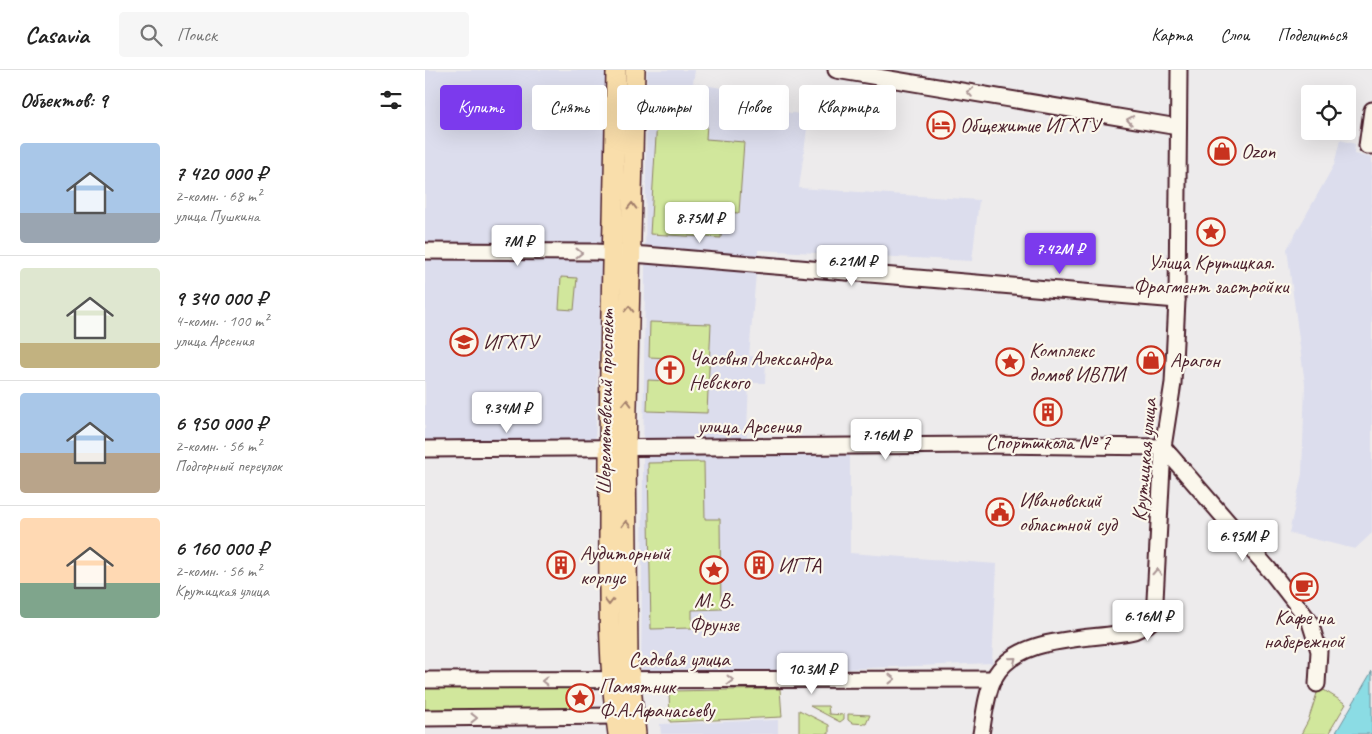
<!DOCTYPE html>
<html lang="ru">
<meta charset="utf-8">
<style>
:root{--surface:#fff;--page:#f6f6f6;--text:#222;--muted:#767676;--line:#e0e0e0;--accent:#7c3aed}
body{margin:0;font-family:Caveat,sans-serif;background:var(--page);color:var(--text);height:100vh;display:flex;flex-direction:column;font-size:19px;white-space:nowrap}
*{box-sizing:border-box;margin:0}
p{font-size:16px;color:var(--muted)}
.icon{flex:none;width:28px;height:28px;fill:none;stroke:currentColor;stroke-width:2;stroke-linecap:round;stroke-linejoin:round}
.map{position:relative;flex:1;overflow:hidden}
.side{display:flex;flex-direction:column;background:var(--surface);width:425px}
.side>*{flex:none}
.banner{position:absolute;left:15px;top:15px;width:475px;height:45px;display:flex;gap:10px}
.buttons{position:absolute;left:876px;top:15px;display:grid;gap:10px}
.buttons a{display:grid;place-items:center;width:55px;height:55px;border-radius:5px;background:var(--surface);box-shadow:0 5px 20px #0002;font-size:25px}
.price{position:absolute;translate:-50% -42px;padding:0 11px;border-radius:5px;background:#fff;color:#222;font-size:16px;line-height:32px;filter:drop-shadow(0 1px 2px #0008)}
.price::after{content:'';position:absolute;left:50%;top:30px;width:15px;height:11px;margin-left:-8px;background:inherit;clip-path:polygon(0 0,100% 0,50% 100%)}
.price.current{background:var(--accent);color:#fff}
ul{padding:0;list-style:none}
li{display:flex;align-items:center;gap:15px;height:125px;padding:0 20px}
li+li{border-top:1px solid var(--line)}
li span{display:grid;place-items:center;flex:none;width:140px;height:100px;border-radius:5px;color:#555}
li>.icon{margin-inline-start:auto}
span .icon{width:60px;height:60px;fill:#fffc;stroke-width:1}
li b{font-size:21px}
h2{display:flex;justify-content:space-between;align-items:center;height:60px;padding:0 20px;font-size:21px}
.pill{padding:0 18px;border-radius:5px;background:var(--surface);box-shadow:0 5px 20px #0002;font-size:18px;line-height:45px}
.pill.current{background:var(--accent);color:#fff}
header{display:flex;align-items:center;gap:30px;box-sizing:border-box;height:70px;padding:0 25px;background:var(--surface);border-bottom:1px solid var(--line)}
header strong{font-size:24px}
nav{display:flex;gap:28px;margin-inline-start:auto;font-size:18px}
.search{width:350px;height:45px;background:var(--page);display:flex;align-items:center;gap:12px;box-sizing:border-box;padding:0 18px;border-radius:5px;color:var(--muted);font-size:19px}
main{display:flex;flex:1;min-height:0}
.map>svg:first-child{display:block}
</style>
<header>
<strong>Casavia</strong>
<div class="search"><svg class="icon" aria-label="search" viewBox="0 0 24 24"><circle cx="10" cy="10" r="6"/><path d="M15 15l6 6"/></svg>Поиск</div>
<nav><a>Карта</a><a>Слои</a><a>Поделиться</a></nav>
</header>
<main>
<section class="side">
<h2>Объектов: 9<svg class="icon" aria-label="filters" viewBox="0 0 24 24"><path d="M4 7h16M4 17h16"/><circle cx="9" cy="7" r="2"/><circle cx="15" cy="17" r="2"/></svg></h2>
<ul>
<li><span style="background:linear-gradient(#a9c7e8 70%,#9aa5b1 0)"><svg class="icon" aria-label="home" viewBox="0 0 24 24"><path d="M3 11l9-7 9 7M6 9v11h12V9"/></svg></span><div><b>7 420 000 ₽</b><p>2-комн. · 68 m²</p><p>улица Пушкина</p></div></li>
<li><span style="background:linear-gradient(#dfe7d0 75%,#c2b280 0)"><svg class="icon" aria-label="home" viewBox="0 0 24 24"><path d="M3 11l9-7 9 7M6 9v11h12V9"/></svg></span><div><b>9 340 000 ₽</b><p>4-комн. · 100 m²</p><p>улица Арсения</p></div></li>
<li><span style="background:linear-gradient(#a9c7e8 60%,#b9a48a 0)"><svg class="icon" aria-label="home" viewBox="0 0 24 24"><path d="M3 11l9-7 9 7M6 9v11h12V9"/></svg></span><div><b>6 950 000 ₽</b><p>2-комн. · 56 m²</p><p>Подгорный переулок</p></div></li>
<li><span style="background:linear-gradient(#ffd9b3 65%,#7fa58c 0)"><svg class="icon" aria-label="home" viewBox="0 0 24 24"><path d="M3 11l9-7 9 7M6 9v11h12V9"/></svg></span><div><b>6 160 000 ₽</b><p>2-комн. · 56 m²</p><p>Крутицкая улица</p></div></li>
</ul>
</section>
<div class="map">
<svg width="947" height="664" viewBox="0 0 947 664">
<rect width="100%" height="100%" fill="#edebec"/>
<filter id="ink" filterUnits="userSpaceOnUse"><feTurbulence type="fractalNoise" baseFrequency=".02" numOctaves="2"/><feDisplacementMap in="SourceGraphic" scale="10" xChannelSelector="R" yChannelSelector="G"/><feConvolveMatrix kernelMatrix="1 2 1 2 8 2 1 2 1" color-interpolation-filters="sRGB"/></filter>
<g filter="url(#ink)">
<g fill="#dcdded">
<path d="M0,0H182L178,181L0,180Z"/>
<path d="M222,0H270L268,13L308,20L307,36L384,45L374,118L554,130L547,191L333,180L324,286L341,288L340,313H324L321,383H425V483L572,494L567,593L216,607Z"/>
<path d="M915,70L930,74L929,84L947,88V463L930,479L864,463L877,404L880,314L862,179L909,95Z"/>
<path d="M0,182L177,184L170,375L0,374Z"/>
<path d="M353,650V664H236L235,654Z"/>
</g>
<g fill="#d1e79c" stroke="#8e8364">
<path d="M232,50L282,53L281,69L319,72L314,143L297,142L296,168L225,164Z"/>
<path d="M136,207L152,208L149,240L134,239Z"/>
<path d="M225,252L286,254L282,343L222,341L223,310L244,311L245,288L224,287Z"/>
<path d="M279,392L280,449H295L296,539L267,540V558L226,559L223,393Z"/>
<path d="M0,614L147,615L148,643H0Z"/>
<path d="M894,617L921,634L903,664H876L883,651Z"/>
<path d="M355,619L357,647L245,652L244,621Z"/>
<path d="M385,636H403L404,644L419,645V649L415,652Z"/>
<path d="M374,640L404,655V664L374,663Z"/>
<path d="M423,644L445,645L441,654L427,653L423,650Z"/>
</g>
<path fill="#8bdce4" stroke="#71909a" d="M947,601V664H910Z"/>
<g fill="none" stroke-linecap="round" stroke-linejoin="round">
<g stroke="#4a1f2b" stroke-width="19">
<g id="minor">
<path d="M411,0L753,57"/>
<path d="M947,40L942,76H947"/>
<path d="M0,181L171,182L220,185L752,230"/>
<path d="M738,377L847,503L885,552L894,581L892,614"/>
<path d="M0,379L560,375L738,377"/>
<path d="M0,610L569,609"/>
<path d="M0,648L190,646"/>
<path d="M556,664C559,647 561,624 569,608C593,563 667,571 709,561L722,555L729,549L738,377L748,313L752,230L754,0"/>
</g>
</g>
<g stroke="#4a1f2b" stroke-width="22">
<g id="major">
<path d="M191,0C189,147 183,294 184,442C184,516 182,590 193,664"/>
<path d="M210,0L201,378L203,589L211,664"/>
</g>
</g>
<use href="#minor" stroke="#fbf7ec" stroke-width="15"/>
<use href="#major" stroke="#f9deab" stroke-width="19"/>
</g>
<defs><path id="oneway-chevron" d="M-2-3.5L2.5 0L-2 3.5" fill="none" stroke-width="1.6" stroke-linecap="round" stroke-linejoin="round" transform="scale(1.25)"/></defs>
<g stroke="#ab9695">
<use href="#oneway-chevron" transform="translate(545 22) rotate(-171)"/>
<use href="#oneway-chevron" transform="translate(705 50) rotate(-170)"/>
<use href="#oneway-chevron" transform="translate(154 183)"/>
<use href="#oneway-chevron" transform="translate(732 502) rotate(-87)"/>
<use href="#oneway-chevron" transform="translate(588 590) rotate(-39)"/>
<use href="#oneway-chevron" transform="translate(467 609)"/>
<use href="#oneway-chevron" transform="translate(305 610)"/>
<use href="#oneway-chevron" transform="translate(120 611) rotate(-180)"/>
<use href="#oneway-chevron" transform="translate(49 648)"/>
</g>
<g stroke="#a27e6b">
<use href="#oneway-chevron" transform="translate(207 136) rotate(-89)"/>
<use href="#oneway-chevron" transform="translate(204 239) rotate(-88)"/>
<use href="#oneway-chevron" transform="translate(202 333) rotate(-89)"/>
<use href="#oneway-chevron" transform="translate(201 454) rotate(-91)"/>
<use href="#oneway-chevron" transform="translate(184 532) rotate(90)"/>
</g>
</g>
<defs>
<g id="hotel-ring" transform="scale(1.4375)"><circle r="9.5" fill="#fbf7ec" stroke="#c8321e" stroke-width="1.5"/><path d="M-6-4.5h1.5V1H6V5H4.5V3h-9V5H-6ZM-4 0a1.8 1.8 0 1 1 3.6 0ZM.5 0V-2.5h3Q6-2.5 6 0Z" fill="#c8321e"/></g>
<g id="shop-ring" transform="scale(1.4375)"><circle r="9.5" fill="#fbf7ec" stroke="#c8321e" stroke-width="1.5"/><path d="M-5-2.5h2.3a2.7 3.5 0 0 1 5.4 0H5L5.5 6h-11ZM-1.5-2.5h3a1.5 2.3 0 0 0-3 0Z" fill="#c8321e"/></g>
<g id="sight-ring" transform="scale(1.4375)"><circle r="9.5" fill="#fbf7ec" stroke="#c8321e" stroke-width="1.5"/><path d="M0-6L1.8-2.2L6-1.7L2.9 1.2L3.7 5.4L0 3.3L-3.7 5.4L-2.9 1.2L-6-1.7L-1.8-2.2Z" fill="#c8321e"/></g>
<g id="university-ring" transform="scale(1.4375)"><circle r="9.5" fill="#fbf7ec" stroke="#c8321e" stroke-width="1.5"/><path d="M0-5L7-2L0 1L-7-2ZM-4 1L0 2.5L4 1V4Q0 6-4 4Z" fill="#c8321e"/></g>
<g id="church-ring" transform="scale(1.4375)"><circle r="9.5" fill="#fbf7ec" stroke="#c8321e" stroke-width="1.5"/><path d="M-1.2-6h2.4v3.5h3.3v2.4h-3.3V6h-2.4V-.1h-3.3v-2.4h3.3Z" fill="#c8321e"/></g>
<g id="building-ring" transform="scale(1.4375)"><circle r="9.5" fill="#fbf7ec" stroke="#c8321e" stroke-width="1.5"/><path d="M-4-6H4V6H1V3H-1V6H-4ZM-2.5-4.3h1.7v1.8h-1.7ZM.8-4.3h1.7v1.8H.8ZM-2.5-1h1.7V.8h-1.7ZM.8-1h1.7V.8H.8Z" fill="#c8321e"/></g>
<g id="civic-ring" transform="scale(1.4375)"><circle r="9.5" fill="#fbf7ec" stroke="#c8321e" stroke-width="1.5"/><path d="M-.6-6.5H3V-4.5H.6V-3L4-1V1h2V6H-6V1h2V-1L-.6-3ZM-1.2 2.5V6h2.4V2.5Z" fill="#c8321e"/></g>
<g id="cafe-ring" transform="scale(1.4375)"><circle r="9.5" fill="#fbf7ec" stroke="#c8321e" stroke-width="1.5"/><path d="M-5.5-4.5H6V0H3Q3 3.5 0 3.5H-2.5Q-5.5 3.5-5.5 0ZM3-3.2v2h1.7v-2ZM-6 4.5H4V6H-6Z" fill="#c8321e"/></g>
</defs>
<g fill-rule="evenodd">
<use href="#hotel-ring" x="516" y="55"/>
<use href="#shop-ring" x="797" y="81"/>
<use href="#sight-ring" x="786" y="162"/>
<use href="#university-ring" x="39" y="272"/>
<use href="#shop-ring" x="726" y="290"/>
<use href="#sight-ring" x="585" y="292"/>
<use href="#church-ring" x="245" y="300"/>
<use href="#building-ring" x="623" y="342"/>
<use href="#civic-ring" x="575" y="442"/>
<use href="#building-ring" x="136" y="495"/>
<use href="#building-ring" x="334" y="495"/>
<use href="#sight-ring" x="289" y="500"/>
<use href="#cafe-ring" x="879" y="517"/>
<use href="#sight-ring" x="155" y="628"/>
</g>
<g text-anchor="middle" dominant-baseline="central" stroke-width="4.5" stroke-linejoin="round" paint-order="stroke">
<g font-size="21" fill="#4a1f2b" stroke="#fbf7ec" text-anchor="start">
<text x="535" y="55">Общежитие ИГХТУ</text>
<text x="816" y="81">Ozon</text>
<text x="786" y="192" text-anchor="middle">Улица Крутицкая.<tspan x="786" dy="24">Фрагмент застройки</tspan></text>
<text x="58" y="272">ИГХТУ</text>
<text x="604" y="280">Комплекс<tspan x="604" dy="24">домов ИВПИ</tspan></text>
<text x="264" y="288">Часовня Александра<tspan x="264" dy="24">Невского</tspan></text>
<text x="745" y="290">Арагон</text>
<text x="623" y="372" text-anchor="middle">Спортшкола № 7</text>
<text x="594" y="430">Ивановский<tspan x="594" dy="24">областной суд</tspan></text>
<text x="155" y="483">Аудиторный<tspan x="155" dy="24">корпус</tspan></text>
<text x="353" y="495">ИГТА</text>
<text x="289" y="530" text-anchor="middle">М. В.<tspan x="289" dy="24">Фрунзе</tspan></text>
<text x="879" y="547" text-anchor="middle">Кафе на<tspan x="879" dy="24">набережной</tspan></text>
<text x="174" y="616">Памятник<tspan x="174" dy="24">Ф.А.Афанасьеву</tspan></text>
</g>
<g font-size="21" fill="#4a1f2b" stroke="#fbf7ec">
<text transform="translate(180 332) rotate(-89)">Шереметевский проспект</text>
<text x="324" y="356">улица Арсения</text>
<text transform="translate(719 390) rotate(-85)">Крутицкая улица</text>
<text x="254" y="589">Садовая улица</text>
</g>
</g>
</svg>
<div class="buttons">
<a><svg class="icon" aria-label="locate" viewBox="0 0 24 24"><circle cx="12" cy="12" r="6"/><path d="M12 2v4M12 18v4M2 12h4M18 12h4"/></svg></a>
</div>
<b class="price" style="left:275px;top:174px">8.75M ₽</b>
<b class="price" style="left:93px;top:197px">7M ₽</b>
<b class="price current" style="left:635px;top:205px">7.42M ₽</b>
<b class="price" style="left:427px;top:217px">6.21M ₽</b>
<b class="price" style="left:82px;top:364px">9.34M ₽</b>
<b class="price" style="left:461px;top:391px">7.16M ₽</b>
<b class="price" style="left:818px;top:492px">6.95M ₽</b>
<b class="price" style="left:723px;top:572px">6.16M ₽</b>
<b class="price" style="left:387px;top:625px">10.3M ₽</b>
<div class="banner">
<a class="pill current">Купить</a>
<a class="pill">Снять</a>
<a class="pill">Фильтры</a>
<a class="pill">Новое</a>
<a class="pill">Квартира</a>
</div>
</div>
</main>
